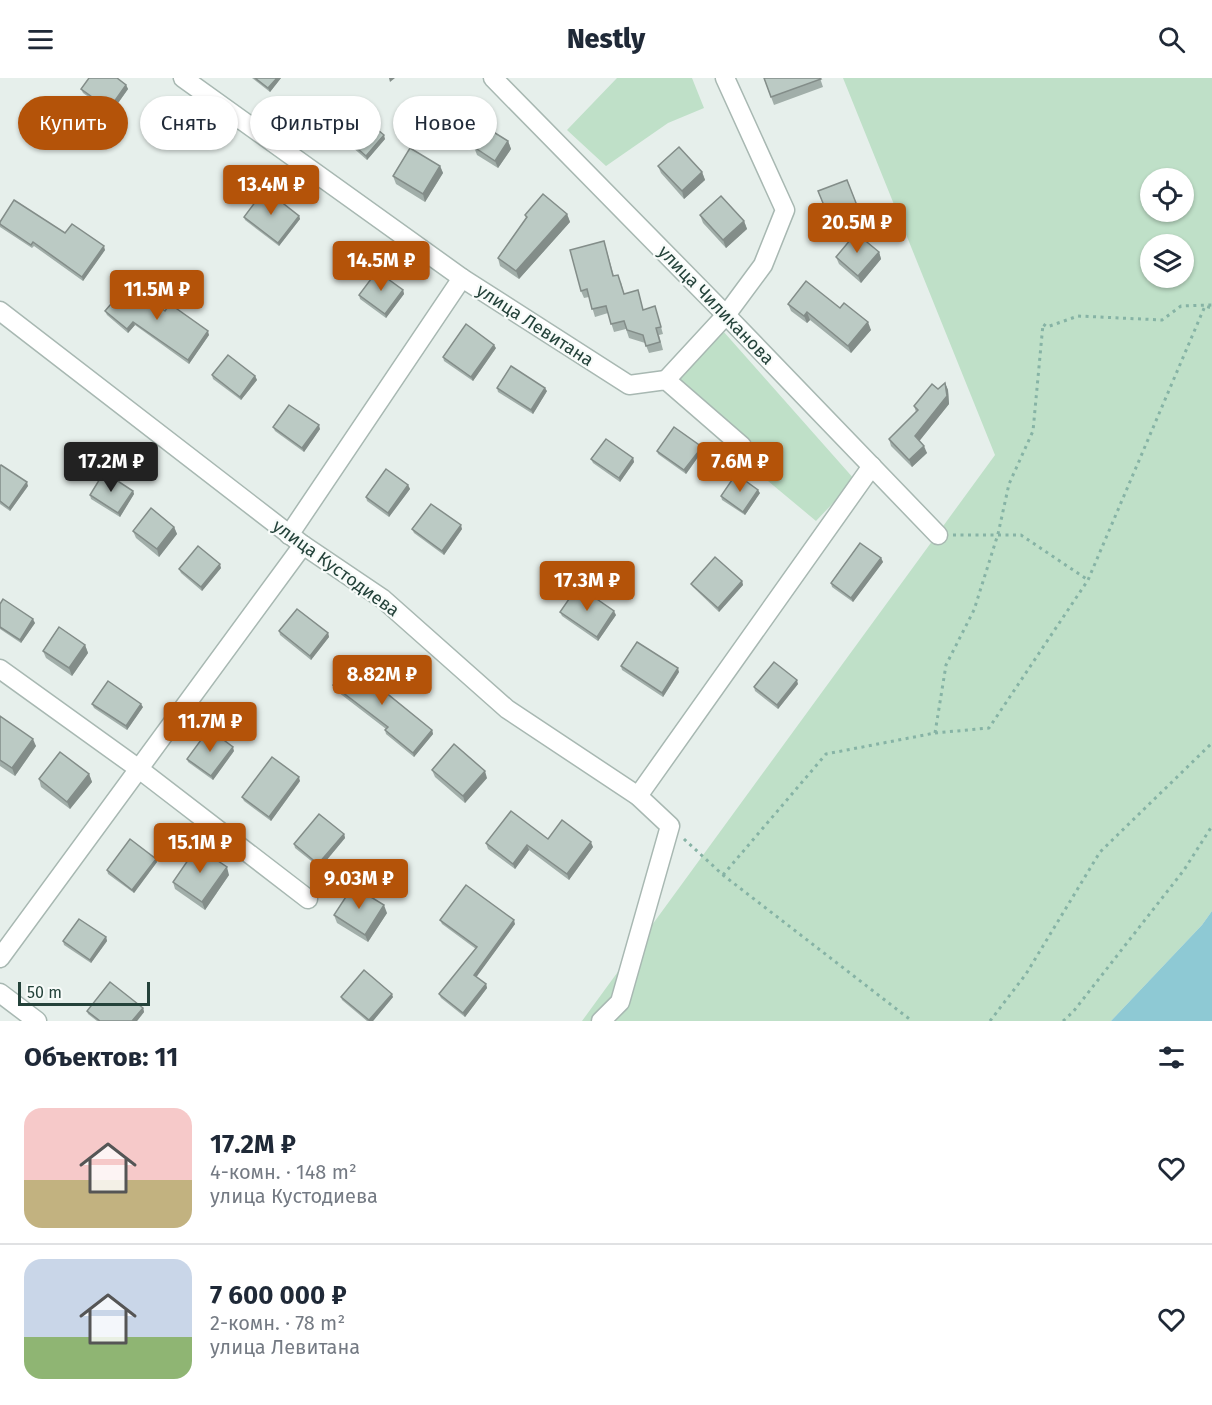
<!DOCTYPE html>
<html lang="ru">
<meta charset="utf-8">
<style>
:root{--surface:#fff;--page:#f2f2f3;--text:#1f2937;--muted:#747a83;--line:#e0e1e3;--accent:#b45309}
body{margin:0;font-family:"Fira Sans",sans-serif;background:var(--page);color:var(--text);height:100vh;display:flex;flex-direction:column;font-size:22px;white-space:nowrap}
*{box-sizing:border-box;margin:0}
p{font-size:20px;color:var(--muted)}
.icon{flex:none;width:33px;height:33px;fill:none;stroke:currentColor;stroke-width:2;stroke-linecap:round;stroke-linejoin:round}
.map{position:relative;height:943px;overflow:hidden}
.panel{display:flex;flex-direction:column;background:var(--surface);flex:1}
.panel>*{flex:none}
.guide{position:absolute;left:18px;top:18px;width:600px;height:54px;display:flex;gap:12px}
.fabs{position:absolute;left:1140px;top:90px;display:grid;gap:12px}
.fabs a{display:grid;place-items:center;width:54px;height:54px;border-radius:50%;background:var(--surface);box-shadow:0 2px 4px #0004;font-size:30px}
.scale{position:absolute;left:18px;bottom:15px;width:132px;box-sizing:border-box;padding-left:6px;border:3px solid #24423a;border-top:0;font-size:16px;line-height:21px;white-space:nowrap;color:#24423a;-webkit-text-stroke:4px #f7fbf9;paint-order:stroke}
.price{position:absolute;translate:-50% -51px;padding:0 14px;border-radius:6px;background:var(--accent);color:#fff;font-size:20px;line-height:39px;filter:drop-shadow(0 2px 3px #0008)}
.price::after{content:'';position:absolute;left:50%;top:36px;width:18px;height:14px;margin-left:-9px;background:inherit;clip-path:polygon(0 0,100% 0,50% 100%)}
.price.active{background:#222;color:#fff}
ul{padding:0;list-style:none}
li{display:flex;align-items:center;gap:18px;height:150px;padding:0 24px}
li+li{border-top:2px solid var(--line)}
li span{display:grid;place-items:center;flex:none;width:168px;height:120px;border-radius:18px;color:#555}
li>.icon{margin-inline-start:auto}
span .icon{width:72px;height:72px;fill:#fffc;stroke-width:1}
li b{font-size:26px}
h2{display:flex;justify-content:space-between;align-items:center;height:72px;padding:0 24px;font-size:26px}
.chip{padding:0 21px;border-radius:27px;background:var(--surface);box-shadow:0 2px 4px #0004;font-size:21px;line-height:54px}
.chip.active{background:var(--accent);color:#fff}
header{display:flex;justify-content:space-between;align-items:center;height:78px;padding:0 24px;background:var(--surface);font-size:27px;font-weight:800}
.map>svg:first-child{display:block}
</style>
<header><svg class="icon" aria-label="menu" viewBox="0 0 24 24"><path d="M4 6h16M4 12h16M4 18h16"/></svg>Nestly<svg class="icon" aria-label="search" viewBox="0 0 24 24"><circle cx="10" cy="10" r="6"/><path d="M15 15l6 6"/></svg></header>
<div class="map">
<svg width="1212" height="943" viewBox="0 0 1212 943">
<rect width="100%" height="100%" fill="#e6efeb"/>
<g fill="#bfe0c8" fill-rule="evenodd">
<path d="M617,0H692L704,30L668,45L606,88L567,52Z"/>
<path d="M843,0H1212V833L1202,847L1111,943H582L995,377ZM1150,100H1184V134H1150ZM1150,166H1184V200H1150Z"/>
<path d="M723,253L855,402L816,443L743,382L753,365L679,300Z"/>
</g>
<path fill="#8ec9d4" d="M1212,833V943H1111L1202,847Z"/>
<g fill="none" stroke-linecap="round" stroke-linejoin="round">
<g stroke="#a8b8b2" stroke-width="21">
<g id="minor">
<path d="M183,0L462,200L629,307L666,302L742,368"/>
<path d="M493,0L726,237L938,457"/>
<path d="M0,233L303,467L383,521L507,631L638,718L670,748L620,924L601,943"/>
<path d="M666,302L726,237L763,187L785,132L725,0"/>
<path d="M289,457L462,200"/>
<path d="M0,591L139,691L308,821"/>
<path d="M638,718L872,388"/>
<path d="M0,880L303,467"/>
<path d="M0,915L37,943"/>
</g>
</g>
<g stroke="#86b3a5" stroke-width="3" stroke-dasharray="3 4.5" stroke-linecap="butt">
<path d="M953,457H1021L1088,502"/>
<path d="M935,655L989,650L1088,502L1205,228L1212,230"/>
<path d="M684,761L723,797L912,943"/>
<path d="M723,797L826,676L935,655L946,587L974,532L998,456L1009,406L1033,353L1043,246L1047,249L1078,238L1162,242L1181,228L1212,227"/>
<path d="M990,943L1026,896L1100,774L1212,665"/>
<path d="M1063,943L1073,934L1184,792L1212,748"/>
</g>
<use href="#minor" stroke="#fff" stroke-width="18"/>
</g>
<g fill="#a1aea9">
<path d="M252,0H281L270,14Z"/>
<path d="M764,0H820L823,9L774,27Z"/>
<path d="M126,7L128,11L111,35L83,15L81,11Z"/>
<path d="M180,42L181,46L167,66L143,49L141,45Z"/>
<path d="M326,43L385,61L367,82L327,47Z"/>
<path d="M508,63L511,71L498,90L477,77L474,69Z"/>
<path d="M440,88L443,95L425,124L396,106L393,98Z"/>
<path d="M658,88L702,94L705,102L684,121L661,95Z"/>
<path d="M847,102L861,137L832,149L818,113Z"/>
<path d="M567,136L570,144L519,201L500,188L498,180L526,140L525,137Z"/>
<path d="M700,137L744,143L747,151L726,170L703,145Z"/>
<path d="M299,138L300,141L279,168L245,142L244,139Z"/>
<path d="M0,144L65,155L105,172L83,203L34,168L32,170L0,149Z"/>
<path d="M606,170L614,198L621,204L624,216L640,220L643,232L655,228L663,256L659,257L663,272L649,275L645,265L629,260L626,251L614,254L608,235L595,239L589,219L584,220L581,213Z"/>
<path d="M879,174L881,181L861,205L839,186L836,179Z"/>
<path d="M403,212L404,216L386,240L360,221L359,217Z"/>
<path d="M788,226L840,230L871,252L851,275L810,242L807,245L791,233Z"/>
<path d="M105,233H165L209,257L189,286L135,247L128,255L107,237Z"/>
<path d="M496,270L473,303L444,283L443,279Z"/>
<path d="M212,297L255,298L257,302L241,322L213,301Z"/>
<path d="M945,305L948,312L949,326L919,363L927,375L912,389L891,368L889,361L916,334L914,328L938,311Z"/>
<path d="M497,310L547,313L533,336L498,314Z"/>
<path d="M273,349L320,351L304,374L275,353Z"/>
<path d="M702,369L703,372L686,396L658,376L657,373Z"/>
<path d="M633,380L634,384L620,404L593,385L591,381Z"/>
<path d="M0,388L28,408L10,433L0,426Z"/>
<path d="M408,407L410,411L389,439L367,423L366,419Z"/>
<path d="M133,413L134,416L120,439L91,421L90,417Z"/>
<path d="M760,415L745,437L722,422L721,418Z"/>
<path d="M174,449L177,456L159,479L136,460L133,453Z"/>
<path d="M412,451H462L444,477L414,455Z"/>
<path d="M881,480L883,484L853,524L832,509L831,505Z"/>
<path d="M221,490L202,513L181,495L179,491Z"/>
<path d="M742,503L743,507L719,534L693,509L691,506Z"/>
<path d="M0,526L35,545L21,565L0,551Z"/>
<path d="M560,534L616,537L598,563L562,538Z"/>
<path d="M279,553L328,555L329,559L311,582L280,557Z"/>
<path d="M85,567L88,575L72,598L46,580L43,573Z"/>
<path d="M621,588L679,594L663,619L622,592Z"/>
<path d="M798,606L778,631L755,613L754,609Z"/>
<path d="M333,607L388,613L387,615L432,652L433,656L414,679L386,656L385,652L386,651L334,611Z"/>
<path d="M92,626L143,629L127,652L94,630Z"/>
<path d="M0,638L36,668L15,698L0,688Z"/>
<path d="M234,673L213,702L188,684L187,681Z"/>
<path d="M432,692L487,700L465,725L435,699Z"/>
<path d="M89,696L92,704L70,731L41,709L39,701Z"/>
<path d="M300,703L271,743L244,723L242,719Z"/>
<path d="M344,756L345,760L320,790L295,770L294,766Z"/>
<path d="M548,761L593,769L569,802L529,772L515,791L488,771L486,765Z"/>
<path d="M156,781L157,784L134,815L108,796L107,792Z"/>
<path d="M229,797L205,832L175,811L173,804Z"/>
<path d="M387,835L368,864L337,845L334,837Z"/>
<path d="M440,842L515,846L476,899L486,906L487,910L465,939L441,920L439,916L476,871L442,846Z"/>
<path d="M106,859L107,863L91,885L64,867L63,863Z"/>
<path d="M341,919H393L373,943H367L342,922Z"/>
<path d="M143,930L144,934L137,943H97L88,936L87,933Z"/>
</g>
<g fill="#838d89">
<path d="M277,0H281L270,14L268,10Z"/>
<path d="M389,0H395L390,4Z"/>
<path d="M126,7L128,11L111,35L109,31Z"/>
<path d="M180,42L181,46L167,66L165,62Z"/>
<path d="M384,57L385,61L367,82L366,78Z"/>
<path d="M508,63L511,71L498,90L495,83Z"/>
<path d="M440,88L443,95L425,124L423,116Z"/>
<path d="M702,94L705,102L684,121L682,113Z"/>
<path d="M567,136L570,144L519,201L516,193Z"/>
<path d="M299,138L300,141L279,168L278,165Z"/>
<path d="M744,143L747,151L726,170L723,162Z"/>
<path d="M104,168L105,172L83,203L82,199Z"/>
<path d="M879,174L881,181L861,205L858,198Z"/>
<path d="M403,212L404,216L386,240L385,236Z"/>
<path d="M807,234L810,242L807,245L804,238Z"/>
<path d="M133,244L135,247L128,255L127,251Z"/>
<path d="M868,244L871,252L851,275L848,268Z"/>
<path d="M208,253L209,257L189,286L188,282Z"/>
<path d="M494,267L496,270L473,303L471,299Z"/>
<path d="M255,298L257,302L241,322L240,319Z"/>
<path d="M945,305L948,312L949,326L917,366L915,358Z"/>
<path d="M545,310L547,313L533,336L531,332Z"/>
<path d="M319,347L320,351L304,374L302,370Z"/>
<path d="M924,368L927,375L912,389L909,382Z"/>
<path d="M702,369L703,372L686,396L684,392Z"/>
<path d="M633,380L634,384L620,404L619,400Z"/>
<path d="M27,404L28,408L10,433L9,430Z"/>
<path d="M408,407L410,411L389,439L388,435Z"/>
<path d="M758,412L760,415L745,437L743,434Z"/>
<path d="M133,413L134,416L120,439L118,435Z"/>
<path d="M461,447L462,451L444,477L442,473Z"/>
<path d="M174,449L177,456L159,479L157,471Z"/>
<path d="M881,480L883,484L853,524L851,520Z"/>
<path d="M220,486L221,490L202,513L201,509Z"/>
<path d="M742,503L743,507L719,534L718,530Z"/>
<path d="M614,533L616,537L598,563L597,559Z"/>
<path d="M33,541L35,545L21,565L20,562Z"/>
<path d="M328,555L329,559L311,582L310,578Z"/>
<path d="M85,567L88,575L72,598L69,590Z"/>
<path d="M678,590L679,594L663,619L662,615Z"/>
<path d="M797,602L798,606L778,631L777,627Z"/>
<path d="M141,626L143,629L127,652L126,648Z"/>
<path d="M432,652L433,656L414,679L413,675Z"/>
<path d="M33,661L36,668L15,698L12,690Z"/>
<path d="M233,669L234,673L213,702L211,698Z"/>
<path d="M485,693L487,700L465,725L463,718Z"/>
<path d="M89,696L92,704L70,731L67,724Z"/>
<path d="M299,699L300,703L271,743L269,739Z"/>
<path d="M344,756L345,760L320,790L318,786Z"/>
<path d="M591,764L593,769L569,802L567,796Z"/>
<path d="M527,767L529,772L515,791L513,786Z"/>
<path d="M156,781L157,784L134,815L132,812Z"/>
<path d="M227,789L229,797L205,832L202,824Z"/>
<path d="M384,827L387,835L368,864L365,857Z"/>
<path d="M514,842L515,846L475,901L474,897Z"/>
<path d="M106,859L107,863L91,885L90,882Z"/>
<path d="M486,906L487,910L465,939L463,935Z"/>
<path d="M392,916L393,919L373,943H369V942Z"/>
<path d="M143,930L144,934L137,943H132Z"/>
</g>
<g fill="#bbcac4" stroke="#838d89" stroke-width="1.5">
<path d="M89,0H117L126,7L109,31L81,11Z"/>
<path d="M255,0H277L268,10Z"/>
<path d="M764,0H820L821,1L771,19Z"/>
<path d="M343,23L384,57L366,78L326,43Z"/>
<path d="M155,25L180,42L165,62L141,45Z"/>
<path d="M487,50L508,63L495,83L474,69Z"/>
<path d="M679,69L702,94L682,113L658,88Z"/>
<path d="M410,70L440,88L423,116L393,98Z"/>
<path d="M847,102L858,130L830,142L818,113Z"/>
<path d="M265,111L299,138L278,165L244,139Z"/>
<path d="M543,116L567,136L516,193L498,180L527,139L525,137Z"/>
<path d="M721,118L744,143L723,162L700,137Z"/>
<path d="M14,122L65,155L72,146L104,168L82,199L33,164L31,167L0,146V144Z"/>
<path d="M856,155L879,174L858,198L836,179Z"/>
<path d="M604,163L613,198L618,197L624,216L638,212L643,232L655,228L661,249L656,250L660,264L646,268L643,257L627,252L624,243L611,246L606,228L592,231L587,211L581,213L570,172Z"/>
<path d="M377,193L403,212L385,236L359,217Z"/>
<path d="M806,203L840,230L844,225L868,244L848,268L807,234L804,238L788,226Z"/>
<path d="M130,204L165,233L170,226L208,253L188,282L133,244L127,251L105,233Z"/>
<path d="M466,246L494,267L471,299L443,279Z"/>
<path d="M228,277L255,298L240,319L212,297Z"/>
<path d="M511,288L545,310L531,332L497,310Z"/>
<path d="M945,305L947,318L915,358L924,368L909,382L889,361L918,332L914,328L932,306L938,311Z"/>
<path d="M289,327L319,347L302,370L273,349Z"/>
<path d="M674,349L702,369L684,392L657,373Z"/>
<path d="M606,361L633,380L619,400L591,381Z"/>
<path d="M1,387L27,404L9,430L0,423V388Z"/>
<path d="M386,391L408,407L388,435L366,419Z"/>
<path d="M104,394L133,413L118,435L90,417Z"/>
<path d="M736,396L758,412L743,434L721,418Z"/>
<path d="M431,426L461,447L442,473L412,451Z"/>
<path d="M151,430L174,449L157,471L133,453Z"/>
<path d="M860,465L881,480L851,520L831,505Z"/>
<path d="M198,468L220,486L201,509L179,491Z"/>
<path d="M715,479L742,503L718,530L691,506Z"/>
<path d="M578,508L614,533L597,559L560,534Z"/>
<path d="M3,521L33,541L20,562L0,549V526Z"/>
<path d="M297,531L328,555L310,578L279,553Z"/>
<path d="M59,549L85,567L69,590L43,573Z"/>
<path d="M637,564L678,590L662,615L621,588Z"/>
<path d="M352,583L387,609L384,613L432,652L413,675L385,652L388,649L333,607Z"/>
<path d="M774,584L797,602L777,627L754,609Z"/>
<path d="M108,603L141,626L126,648L92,626Z"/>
<path d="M0,638L33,661L12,690L0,682Z"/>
<path d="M209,651L233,669L211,698L187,681Z"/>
<path d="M454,666L485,693L463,718L432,692Z"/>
<path d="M60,674L89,696L67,724L39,701Z"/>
<path d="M272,679L299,699L269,739L242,719Z"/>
<path d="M511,733L548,761L562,742L591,764L567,796L527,767L513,786L486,765Z"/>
<path d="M319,736L344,756L318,786L294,766Z"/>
<path d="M130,761L156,781L132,812L107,792Z"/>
<path d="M197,769L227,789L202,824L173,804Z"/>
<path d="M466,807L514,842L474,897L486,906L463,935L439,916L477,869L440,842Z"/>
<path d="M353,808L384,827L365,857L334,837Z"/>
<path d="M79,841L106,859L90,882L63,863Z"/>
<path d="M364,892L392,916L369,942L341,919Z"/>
<path d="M110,904L143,930L132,943H100L87,933Z"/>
</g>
<g text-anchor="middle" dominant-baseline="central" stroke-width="4.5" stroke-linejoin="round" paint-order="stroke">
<g font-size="18" fill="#24423a" stroke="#f7fbf9">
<text transform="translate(716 227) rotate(46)">улица Чиликанова</text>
<text transform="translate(535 247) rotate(33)">улица Левитана</text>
<text transform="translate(336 490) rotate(36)">улица Кустодиева</text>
</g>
</g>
</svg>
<div class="fabs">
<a><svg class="icon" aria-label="locate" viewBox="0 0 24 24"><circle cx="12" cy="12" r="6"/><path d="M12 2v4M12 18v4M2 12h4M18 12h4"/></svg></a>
<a><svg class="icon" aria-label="layers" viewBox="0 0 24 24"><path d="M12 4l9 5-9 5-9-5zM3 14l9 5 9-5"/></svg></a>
</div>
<div class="scale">50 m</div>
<b class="price" style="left:271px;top:138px">13.4M ₽</b>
<b class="price" style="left:857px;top:176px">20.5M ₽</b>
<b class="price" style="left:381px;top:214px">14.5M ₽</b>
<b class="price" style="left:157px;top:243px">11.5M ₽</b>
<b class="price active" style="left:111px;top:415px">17.2M ₽</b>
<b class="price" style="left:740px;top:415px">7.6M ₽</b>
<b class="price" style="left:587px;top:534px">17.3M ₽</b>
<b class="price" style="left:382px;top:628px">8.82M ₽</b>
<b class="price" style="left:210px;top:675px">11.7M ₽</b>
<b class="price" style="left:200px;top:796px">15.1M ₽</b>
<b class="price" style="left:359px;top:832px">9.03M ₽</b>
<div class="guide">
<a class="chip active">Купить</a>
<a class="chip">Снять</a>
<a class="chip">Фильтры</a>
<a class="chip">Новое</a>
</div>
</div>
<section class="panel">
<h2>Объектов: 11<svg class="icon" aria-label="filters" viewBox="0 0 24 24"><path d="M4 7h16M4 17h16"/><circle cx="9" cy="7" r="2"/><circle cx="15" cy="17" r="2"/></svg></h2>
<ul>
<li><span style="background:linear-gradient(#f6c9c9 60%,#c2b280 0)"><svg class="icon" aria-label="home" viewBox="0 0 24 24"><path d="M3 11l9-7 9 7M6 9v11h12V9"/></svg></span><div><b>17.2M ₽</b><p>4-комн. · 148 m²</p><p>улица Кустодиева</p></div><svg class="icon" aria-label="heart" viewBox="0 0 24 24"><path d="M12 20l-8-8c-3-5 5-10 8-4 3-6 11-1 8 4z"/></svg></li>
<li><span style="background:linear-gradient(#c9d6e8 65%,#8fb573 0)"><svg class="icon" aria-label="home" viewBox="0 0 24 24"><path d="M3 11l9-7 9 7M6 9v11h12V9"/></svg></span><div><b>7 600 000 ₽</b><p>2-комн. · 78 m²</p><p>улица Левитана</p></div><svg class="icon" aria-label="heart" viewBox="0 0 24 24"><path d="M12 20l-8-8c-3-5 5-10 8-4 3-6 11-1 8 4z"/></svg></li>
</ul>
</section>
